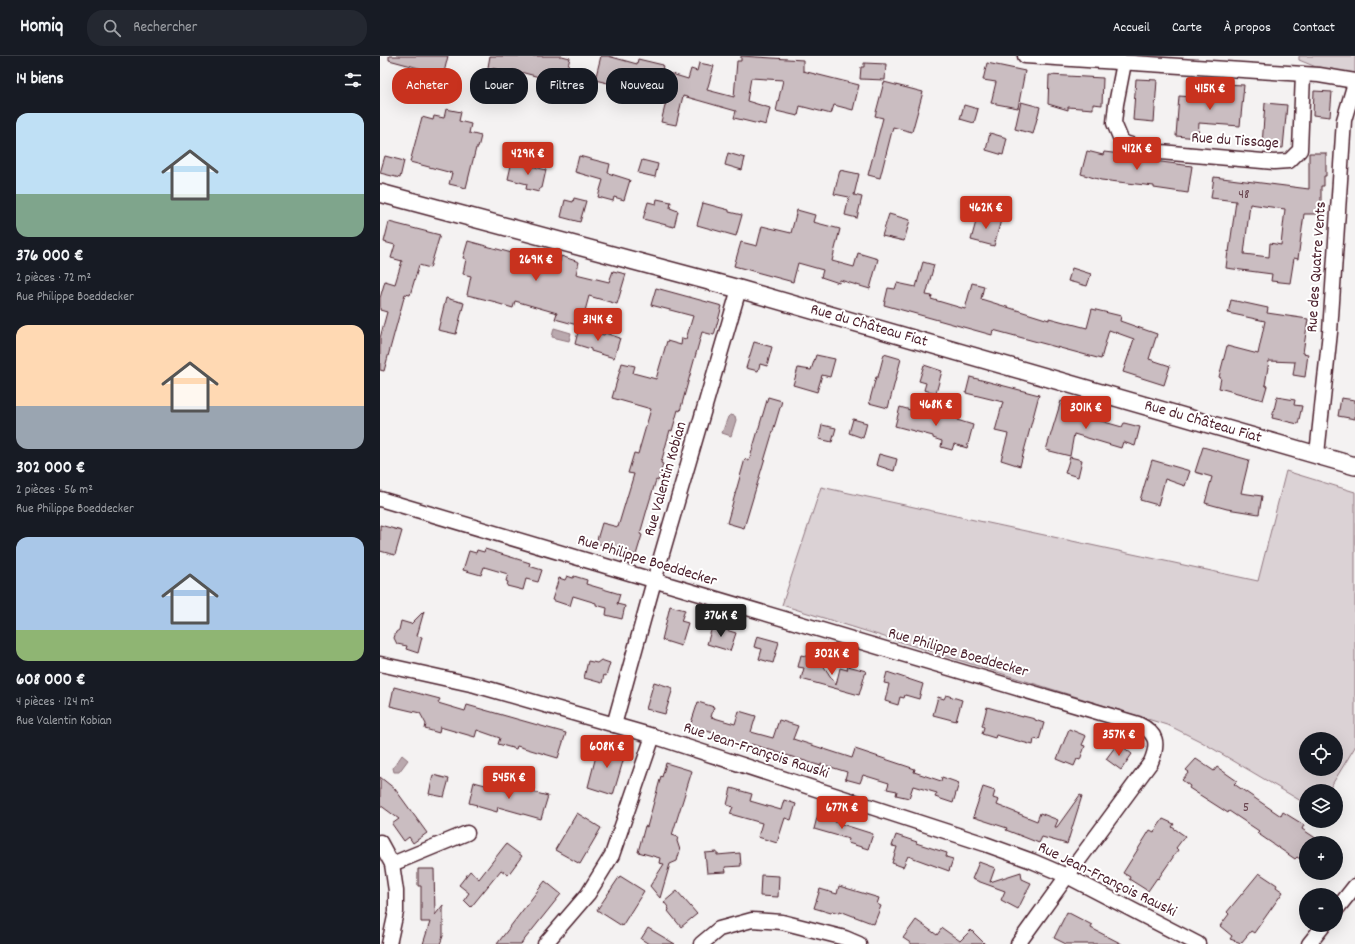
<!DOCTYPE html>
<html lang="fr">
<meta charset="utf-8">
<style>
:root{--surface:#171b24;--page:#242831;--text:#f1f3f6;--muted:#9ea1a6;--line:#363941;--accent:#c8321e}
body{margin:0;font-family:Dekko,sans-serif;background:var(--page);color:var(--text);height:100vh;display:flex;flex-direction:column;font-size:15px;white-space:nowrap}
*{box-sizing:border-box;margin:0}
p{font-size:13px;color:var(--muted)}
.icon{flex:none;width:22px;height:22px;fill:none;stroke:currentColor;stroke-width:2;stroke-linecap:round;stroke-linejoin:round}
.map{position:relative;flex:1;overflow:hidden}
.side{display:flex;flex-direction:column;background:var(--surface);width:380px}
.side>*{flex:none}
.hud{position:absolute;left:12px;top:12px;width:380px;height:36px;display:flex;gap:8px}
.controls{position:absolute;left:919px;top:676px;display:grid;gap:8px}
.controls a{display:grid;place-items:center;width:44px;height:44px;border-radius:50%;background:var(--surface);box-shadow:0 4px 16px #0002;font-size:20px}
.price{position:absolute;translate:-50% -34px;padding:0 9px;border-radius:4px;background:var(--accent);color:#fff;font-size:13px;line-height:26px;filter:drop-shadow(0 1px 2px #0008)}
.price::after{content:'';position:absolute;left:50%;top:24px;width:12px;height:9px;margin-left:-6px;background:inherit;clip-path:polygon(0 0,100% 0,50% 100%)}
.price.selected{background:#222;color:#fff}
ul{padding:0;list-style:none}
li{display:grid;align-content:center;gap:8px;height:212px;padding:0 16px}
li span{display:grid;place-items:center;height:124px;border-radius:12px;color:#555}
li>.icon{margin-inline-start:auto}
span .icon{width:72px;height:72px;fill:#fffc;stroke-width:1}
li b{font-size:17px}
h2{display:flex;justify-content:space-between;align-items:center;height:48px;padding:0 16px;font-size:17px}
.chip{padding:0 14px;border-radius:16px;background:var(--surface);box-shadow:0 4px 16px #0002;font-size:14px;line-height:36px}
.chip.selected{background:var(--accent);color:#fff}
header{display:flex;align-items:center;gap:24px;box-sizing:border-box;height:56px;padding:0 20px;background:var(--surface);border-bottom:1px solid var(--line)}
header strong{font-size:19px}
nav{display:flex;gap:22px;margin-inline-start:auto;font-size:14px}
.search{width:280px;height:36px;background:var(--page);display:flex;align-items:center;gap:10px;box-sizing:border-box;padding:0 14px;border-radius:16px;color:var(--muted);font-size:15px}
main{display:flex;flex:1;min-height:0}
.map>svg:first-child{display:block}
</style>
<header>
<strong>Homiq</strong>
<div class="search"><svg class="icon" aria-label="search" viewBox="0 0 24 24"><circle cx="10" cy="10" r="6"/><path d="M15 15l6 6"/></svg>Rechercher</div>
<nav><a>Accueil</a><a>Carte</a><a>À propos</a><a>Contact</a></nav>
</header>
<main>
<section class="side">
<h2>14 biens<svg class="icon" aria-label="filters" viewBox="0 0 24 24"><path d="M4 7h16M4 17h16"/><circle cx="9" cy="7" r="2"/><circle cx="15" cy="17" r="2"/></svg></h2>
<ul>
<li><span style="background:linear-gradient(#bfe0f5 65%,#7fa58c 0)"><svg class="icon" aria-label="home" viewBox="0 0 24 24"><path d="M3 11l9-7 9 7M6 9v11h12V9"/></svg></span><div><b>376 000 €</b><p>2 pièces · 72 m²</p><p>Rue Philippe Boeddecker</p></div></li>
<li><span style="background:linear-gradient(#ffd9b3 65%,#9aa5b1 0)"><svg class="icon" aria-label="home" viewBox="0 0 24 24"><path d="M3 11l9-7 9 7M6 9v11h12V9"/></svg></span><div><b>302 000 €</b><p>2 pièces · 56 m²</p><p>Rue Philippe Boeddecker</p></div></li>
<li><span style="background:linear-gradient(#a9c7e8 75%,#8fb573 0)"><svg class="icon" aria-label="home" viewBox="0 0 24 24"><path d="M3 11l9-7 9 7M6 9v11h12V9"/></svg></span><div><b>608 000 €</b><p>4 pièces · 124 m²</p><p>Rue Valentin Kobian</p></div></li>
</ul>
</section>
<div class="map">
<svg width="975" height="888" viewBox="0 0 975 888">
<rect width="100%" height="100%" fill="#f4f2f2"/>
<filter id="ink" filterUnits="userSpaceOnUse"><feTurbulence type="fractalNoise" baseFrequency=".025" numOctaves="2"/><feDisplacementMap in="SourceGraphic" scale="8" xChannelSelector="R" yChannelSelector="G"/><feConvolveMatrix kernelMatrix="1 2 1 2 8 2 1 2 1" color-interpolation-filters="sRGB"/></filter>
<g filter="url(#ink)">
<g fill="#dbd2d5" stroke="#927880" fill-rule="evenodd">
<path d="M919,0H975V27L919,4Z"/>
<path d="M906,415L975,436V691L948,735H926V748L820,685L790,670L402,549L441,431L878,525ZM926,683H956V713H926Z"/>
</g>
<g fill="#baa9ae" stroke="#8d727a">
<path d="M174,272L191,277L189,285L172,281Z"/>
<path d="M350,359L355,360L356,364L351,380L342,377L348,361Z"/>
<path d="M22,699L28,704L19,716H14L13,712Z"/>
</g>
<g fill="#cabdc1" stroke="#4a1f2b" fill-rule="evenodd">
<path d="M9,0H68L59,37L45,33L50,15L9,4Z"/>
<path d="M110,0H182L190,2L185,21L164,15L163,22L133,14L132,17L108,11Z"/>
<path d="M221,0H228L257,8L258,3L283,9L282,15L308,23L311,13L317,15L319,7L334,10L327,34L354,41L357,5H361V0L423,4V15L479,29L473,54L454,49L451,58L420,50L418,60L396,55L403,24L371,22L367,45L390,52L386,69L379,67V68L354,62L356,55L303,40L296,69L281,66L288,38L263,31L265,24L235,17L232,28L215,24Z"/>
<path d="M484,7L506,8L505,24L480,23L481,11H484Z"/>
<path d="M607,7L645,15L638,52L611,47L616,26L603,24Z"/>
<path d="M669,19L723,22L722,49L713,48V53L688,51V54L668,48Z"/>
<path d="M756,23L777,24L774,66L753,64Z"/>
<path d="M504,26L543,36L532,76L513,71L500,122L488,119L503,62L495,60Z"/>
<path d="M842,28L864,29L860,70L819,67L818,82L796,80L799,40L841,43Z"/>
<path d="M934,35L952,36L950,61L933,59Z"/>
<path d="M641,46L660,51L653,78L635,73Z"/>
<path d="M885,47L907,49L903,92L882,90Z"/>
<path d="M584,49L598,53L594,67L580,63Z"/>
<path d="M66,53L81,56L79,65L91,68L89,77L101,80L98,92H96L86,132L69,128L72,117L30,106L42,61L53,64L54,60L64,62Z"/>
<path d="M610,77L627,82L623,99L606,94Z"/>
<path d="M707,95L723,99L724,96L758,100V103L812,110L808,137L774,132V130L721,124L701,118Z"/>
<path d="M348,97L365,102L362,114L345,109Z"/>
<path d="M929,97H946V120H944V130H941V158H924L918,203L914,202L910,227L891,225L892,218L846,212L848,195L849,196L856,145L831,142L834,121L929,133ZM870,148L905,153L901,189L890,187L889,201L864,198Z"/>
<path d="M5,100L24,105L20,122L0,117Z"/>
<path d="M199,100L230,108L228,117L250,124L244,144L234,141L233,145L218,141L223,124L195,116Z"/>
<path d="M262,104L278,108L275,121L258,117Z"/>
<path d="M132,105L166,114L162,132H160L159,136L146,133L147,128L128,123Z"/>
<path d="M460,114L479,118L474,139L482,141L477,162L465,159L469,141L454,138Z"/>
<path d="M194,142L206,145L200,166L181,161L185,144L193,146Z"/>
<path d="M277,143L291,146L290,152L298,155L294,171L263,163L268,146L276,148Z"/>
<path d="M323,147L349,154V156L362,159L356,180L317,169Z"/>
<path d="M417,154L435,159L433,166L460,173L452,205L474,211L478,197L498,203L490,233L460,224L459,227L441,221L443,214L418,207L413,226L354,210L361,186L377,190L382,170L411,177Z"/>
<path d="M509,158L530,164L524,185L502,180Z"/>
<path d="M598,158L621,164L614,190L591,184Z"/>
<path d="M9,166L60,179L50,212L39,209L30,239L25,238L4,315L0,314V282L7,256L0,254V242L5,225L15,228L22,205L11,202L15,189L4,186Z"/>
<path d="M88,185L157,204L158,200L180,206L181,200L199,206L196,218L229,226L233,215L246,218L237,248L209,240L201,270L175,263L177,257L135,245L133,252L116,247V246L87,239L91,220L83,218L86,203L83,202Z"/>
<path d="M543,206L554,209L546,239L552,240L551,243L585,253L592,227L604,230L601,243L669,264V262L707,272L712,253L741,260L740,265L777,278L769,303L790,310L784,329L743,316L754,283L729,274L721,303L613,274L612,279L504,249L508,232L515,233L517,227L536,231Z"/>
<path d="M692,212L711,218L707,230L688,225Z"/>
<path d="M276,232L342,250L334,279L322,276L300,355L298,354L292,375L290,374L281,407L283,408L278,425L276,424L268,450L260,478L262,479L256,499L216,487L222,467L238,471L254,418L248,417L254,397L258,398L271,353L232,342L242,307L255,310L253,317L276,323L287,285L301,289L302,282L306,283L313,260L271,249Z"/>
<path d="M66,242L84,247L76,278L58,274Z"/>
<path d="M851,244L888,252L887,257L928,263L923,297L928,298L925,321L913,319L915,306L889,305L885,329L887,330L883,344L839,332L841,322L839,321L847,290L878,298L885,265L848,257Z"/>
<path d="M199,272L224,279L225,277L240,282L234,302L211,295V293L195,288Z"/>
<path d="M374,286L392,291L387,310L380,308L378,315L366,312Z"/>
<path d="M504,298L521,303L508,352L489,347L496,321H498Z"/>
<path d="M436,299L455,303L450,321L442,319L437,336L413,329L418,312L431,314Z"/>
<path d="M544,309L562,315L556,337L544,334L546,327L539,325Z"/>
<path d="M590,321L659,339L640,410L621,404L628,378L615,375L623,346L586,337Z"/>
<path d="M388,341L402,345L364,472L347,467L365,403L369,405Z"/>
<path d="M897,341L915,344L914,349L922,350L918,368L892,362Z"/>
<path d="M961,342L975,344V363L958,360Z"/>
<path d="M681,345L702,351L700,359L742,371L744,367L760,371L755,390L743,386L741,392L694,378L690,400L666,394Z"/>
<path d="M520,351L541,357L542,352L577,362V364L593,369L587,392L574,388L572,394L561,391L562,385L553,382V380L515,370Z"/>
<path d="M473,363L487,367L483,382L469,377Z"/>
<path d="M442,369L456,372L452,386L439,383Z"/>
<path d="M823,391L869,404L861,437L882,440L879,458L847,453L825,447L832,421L815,416Z"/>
<path d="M499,398L517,403L514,415L496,409Z"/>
<path d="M690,401L702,404L698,421L685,417Z"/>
<path d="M772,404L810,415L805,430L785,423L778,449L760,444Z"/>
<path d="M0,469L22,475L15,499L0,495Z"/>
<path d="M105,493L150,507L149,510L162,514L158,526L146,523L143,534L127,530L128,526L126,525L128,518L104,511L101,519L83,514L89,495L96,497L97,494L104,496Z"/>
<path d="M187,520L193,522L194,520L207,524L206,528L240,538L237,548L245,550L242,563L226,559L227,552L216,549V547L193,540L190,550L172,544L179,522L185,524Z"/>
<path d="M290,550L305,554L301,565L308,567L301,590L282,584Z"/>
<path d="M44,555L37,580L42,581L38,597L26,593L27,590L17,588L14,582L16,576L19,574L21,565L31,568Z"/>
<path d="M333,568L347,572L346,574L356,577L350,595L327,588Z"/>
<path d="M377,580L399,586L393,607L379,603L382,593L374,591Z"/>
<path d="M421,599L439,603L456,629L460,612L467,614L468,610L486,615L479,639L421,623L424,612L418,611Z"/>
<path d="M221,604L230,607L226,620L224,619L222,627L204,622L208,605L217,607Z"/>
<path d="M507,616L543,628L539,643L525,639L524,642L520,641L518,649L505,645L509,628L504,627Z"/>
<path d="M274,626L293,632L285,658L266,653Z"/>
<path d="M14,631L60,643L58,647L85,655L87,649L186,677L178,702L137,690L136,693L118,688L120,682L97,674L95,681L60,671L59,677L45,673L46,668L40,657L10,650Z"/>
<path d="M566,639L582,644L576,665L553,659L558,641L564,643Z"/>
<path d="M318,646L334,651L331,661L355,668L359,655L376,660L371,676L393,682L399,664L418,670L413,683L472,702L475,693L535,713L534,716L561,725L562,721L579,727L573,747L555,741L557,737L533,730L529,742L516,739L517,735L507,733L509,727L483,719L480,727L465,723L467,716L441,708V710L371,688L370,692L352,687L353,683L310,670Z"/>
<path d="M607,651L643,661V660L655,663V664L664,667L659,684L654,683L653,689L616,679L615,682L602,678L604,671L602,670Z"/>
<path d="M689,673L706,680L702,689L705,690L700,704L697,703L694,710L677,703Z"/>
<path d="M738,687L752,698L741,714L726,703Z"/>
<path d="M222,688L246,695L233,739L208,731L216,700L218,701Z"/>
<path d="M816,703L834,715L837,711L857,725L854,728L901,760L903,756L924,769L922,773L943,787H926V807L917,801L915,803L877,777L879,775L849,755L848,757L809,732L810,730L802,724L809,716L806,714Z"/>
<path d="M286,707L312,715L292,779L298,781L297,785L300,794L297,805L290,808L280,842L270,830L284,808L279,807L280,802L258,796L265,770L267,771L281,720L282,721Z"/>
<path d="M53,719L69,723L64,741L49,738Z"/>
<path d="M0,721L15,733L47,777L33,787L29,781L24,785L12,768L19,763L0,749Z"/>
<path d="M94,726L132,736L133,731L168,740L161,763L118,751L117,756L96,750L97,749L89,747Z"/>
<path d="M603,731L615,735L613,742L619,744L617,749L657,765L660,757L678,764L675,771H677L700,739L702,740L687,788L662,781L659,787L626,774L627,772L593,761Z"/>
<path d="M351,732L372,738L370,745L401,754L404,744L416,748L411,764L405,762L397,787L378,781L382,767L350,758L353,751L347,749Z"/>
<path d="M439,754L456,760L455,766L493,778L488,793L468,787L469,783L434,773Z"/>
<path d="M197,757L221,772L200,808L175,794Z"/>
<path d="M783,763L794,768L792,771L805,780L796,792L798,794L778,823L777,822L768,835L749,823L750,821L743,817L770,774L774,776Z"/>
<path d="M516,779L537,786L536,787L567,797L566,801L573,803L569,815L528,800L523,811L512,807L517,791L512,790Z"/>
<path d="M126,788L142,800L128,819L121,814L91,851L84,844L89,837L79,829L90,815L99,823Z"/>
<path d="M337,796V799L360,797L361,810L345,811L346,816L327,817L325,797Z"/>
<path d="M599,806L615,812L610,826L641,816L642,823L651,827L638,853L621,844L625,835L592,823Z"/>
<path d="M38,813H54L55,859L63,849V880L60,888H43L50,866H41V830H38Z"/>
<path d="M879,817L897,829L896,831L903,836L874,877L871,875L861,887L850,883L852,880L840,870L849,858L847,856Z"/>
<path d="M381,819L399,820L398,841L380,840Z"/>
<path d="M240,820L264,835L242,870L217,854Z"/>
<path d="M165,825L181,838L141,888H117Z"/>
<path d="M459,830L499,842L497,848L501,850L494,868L460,855L459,857L452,855L451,857L434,852L440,833L457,838Z"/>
<path d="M297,835L317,858L301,871L288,855L289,854L288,851L284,846Z"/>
<path d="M687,856L712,869L711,872L742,888H686L674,882Z"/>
<path d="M536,864L557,879L562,872L580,885L591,874L605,888H532L523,882Z"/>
<path d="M268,872L295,888H269L261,883Z"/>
</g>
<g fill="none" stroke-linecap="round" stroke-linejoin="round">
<g stroke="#4a1f2b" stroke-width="17">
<g id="minor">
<path d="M645,0L939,19L975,25"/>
<path d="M744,7L736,48L734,67L742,86L769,95L894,106L909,105L920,94L923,18"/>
<path d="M937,398L950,276L964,64L975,27"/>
<path d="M0,443L758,668C777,677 779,687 771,706L687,820L638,888"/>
<path d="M0,608L95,629L273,680L605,788L652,805L687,820L818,888"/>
<path d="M234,669L274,525L359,233"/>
<path d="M0,786L12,808L16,835V856L9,888"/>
<path d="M12,808L87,777"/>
<path d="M956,854L975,830"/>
<path d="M165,888L208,838L232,799L273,680"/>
<path d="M321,888L339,873L372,864L402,866L465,882L479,888"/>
<path d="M929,888L944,869"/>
</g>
</g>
<g stroke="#4a1f2b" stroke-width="20">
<path id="tertiary" d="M0,137L359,233L975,410"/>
</g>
<use href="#minor" stroke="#fff" stroke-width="14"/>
<use href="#tertiary" stroke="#fff" stroke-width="17"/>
</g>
</g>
<g text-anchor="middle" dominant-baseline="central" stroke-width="4" stroke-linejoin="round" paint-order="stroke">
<g font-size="14" fill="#6a4650">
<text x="864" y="139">48</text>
<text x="866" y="752">5</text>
</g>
<g font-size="16" fill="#4a1f2b" stroke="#fff">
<text transform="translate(855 85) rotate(4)">Rue du Tissage</text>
<text transform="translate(937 211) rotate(-86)">Rue des Quatre Vents</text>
<text transform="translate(489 270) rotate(16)">Rue du Château Fiat</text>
<text transform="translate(823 366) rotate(16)">Rue du Château Fiat</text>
<text transform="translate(286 423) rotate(-74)">Rue Valentin Kobian</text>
<text transform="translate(267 505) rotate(17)">Rue Philippe Boeddecker</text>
<text transform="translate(578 597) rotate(16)">Rue Philippe Boeddecker</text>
<text transform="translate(376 695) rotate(18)">Rue Jean-François Rauski</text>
<text transform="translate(727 824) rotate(26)">Rue Jean-François Rauski</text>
</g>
</g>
</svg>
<div class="controls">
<a><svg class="icon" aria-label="locate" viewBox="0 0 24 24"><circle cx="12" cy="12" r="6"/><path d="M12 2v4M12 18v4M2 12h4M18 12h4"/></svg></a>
<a><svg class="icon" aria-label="layers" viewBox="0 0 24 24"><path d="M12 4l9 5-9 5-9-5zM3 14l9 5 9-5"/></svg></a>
<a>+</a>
<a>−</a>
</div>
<b class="price" style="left:830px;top:55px">415K €</b>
<b class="price" style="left:757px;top:115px">412K €</b>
<b class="price" style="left:148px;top:120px">429K €</b>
<b class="price" style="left:606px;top:174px">462K €</b>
<b class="price" style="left:156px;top:226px">269K €</b>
<b class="price" style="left:218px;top:286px">314K €</b>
<b class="price" style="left:556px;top:371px">468K €</b>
<b class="price" style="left:706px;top:374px">301K €</b>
<b class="price selected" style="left:341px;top:582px">376K €</b>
<b class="price" style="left:452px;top:620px">302K €</b>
<b class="price" style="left:739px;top:701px">357K €</b>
<b class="price" style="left:227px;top:713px">608K €</b>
<b class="price" style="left:129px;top:744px">545K €</b>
<b class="price" style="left:462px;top:774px">677K €</b>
<div class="hud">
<a class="chip selected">Acheter</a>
<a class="chip">Louer</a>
<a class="chip">Filtres</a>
<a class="chip">Nouveau</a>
</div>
</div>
</main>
